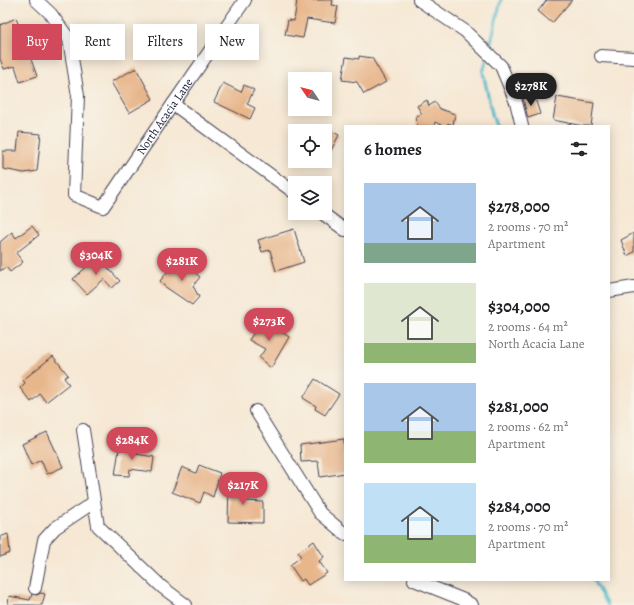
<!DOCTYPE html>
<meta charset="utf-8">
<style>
:root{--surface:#fff;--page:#f6f6f6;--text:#202124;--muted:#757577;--accent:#d1495b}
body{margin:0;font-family:Alegreya,serif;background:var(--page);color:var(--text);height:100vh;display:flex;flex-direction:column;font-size:15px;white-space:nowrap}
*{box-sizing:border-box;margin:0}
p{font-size:13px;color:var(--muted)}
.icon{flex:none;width:22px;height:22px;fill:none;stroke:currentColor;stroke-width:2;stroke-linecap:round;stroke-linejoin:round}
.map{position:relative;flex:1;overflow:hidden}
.panel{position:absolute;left:344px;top:125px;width:266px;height:456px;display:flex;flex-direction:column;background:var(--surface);border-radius:0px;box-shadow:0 2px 10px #0003}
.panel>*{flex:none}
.hud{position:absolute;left:12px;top:24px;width:272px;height:36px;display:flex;gap:8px}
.needle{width:26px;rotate:305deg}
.tools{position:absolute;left:288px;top:72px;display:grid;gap:8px}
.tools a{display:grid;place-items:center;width:44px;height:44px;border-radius:0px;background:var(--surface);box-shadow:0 2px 10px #0003;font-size:20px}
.price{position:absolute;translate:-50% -34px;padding:0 9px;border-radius:14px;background:var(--accent);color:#fff;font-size:13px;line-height:26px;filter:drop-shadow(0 1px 2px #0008)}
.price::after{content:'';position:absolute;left:50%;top:24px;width:12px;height:9px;margin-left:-6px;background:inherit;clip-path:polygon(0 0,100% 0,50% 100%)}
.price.on{background:#222;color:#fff}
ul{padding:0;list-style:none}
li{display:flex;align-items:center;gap:12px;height:100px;padding:0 20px}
li span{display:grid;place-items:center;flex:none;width:112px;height:80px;border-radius:0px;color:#555}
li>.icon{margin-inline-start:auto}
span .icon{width:48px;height:48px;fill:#fffc;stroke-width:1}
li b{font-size:17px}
h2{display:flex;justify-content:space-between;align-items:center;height:48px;padding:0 20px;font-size:17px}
.pill{padding:0 14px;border-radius:0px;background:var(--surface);box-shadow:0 2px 10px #0003;font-size:14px;line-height:36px}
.pill.on{background:var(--accent);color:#fff}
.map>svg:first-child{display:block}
</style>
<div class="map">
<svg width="634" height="605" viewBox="0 0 634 605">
<rect width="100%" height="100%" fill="#f7f3e8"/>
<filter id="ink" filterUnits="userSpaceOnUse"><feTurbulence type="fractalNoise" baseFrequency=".025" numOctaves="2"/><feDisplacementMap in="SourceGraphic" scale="8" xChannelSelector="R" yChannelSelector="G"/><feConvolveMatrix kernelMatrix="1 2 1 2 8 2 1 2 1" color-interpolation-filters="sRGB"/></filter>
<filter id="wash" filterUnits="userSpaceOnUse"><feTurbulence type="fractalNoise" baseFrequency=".012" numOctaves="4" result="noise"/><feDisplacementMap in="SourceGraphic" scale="16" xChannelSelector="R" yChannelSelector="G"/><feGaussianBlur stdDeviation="0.9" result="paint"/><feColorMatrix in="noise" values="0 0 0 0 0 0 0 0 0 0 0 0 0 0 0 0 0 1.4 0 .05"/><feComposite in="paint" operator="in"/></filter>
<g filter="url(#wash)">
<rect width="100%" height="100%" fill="#f6e8d4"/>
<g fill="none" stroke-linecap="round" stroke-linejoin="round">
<g stroke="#4eb8cb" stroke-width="3">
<path d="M489,50L501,0"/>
<path d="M487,58L483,72L492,114L496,126"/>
<path d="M593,580L607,605"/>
</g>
</g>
<g id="blocks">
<g fill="#e8b68b">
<path d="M297,0H333L332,5L338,6L335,23L307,19L303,38L285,35L288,20L294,21Z"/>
<path d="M547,0H572L552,23L538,11Z"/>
<path d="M16,18L37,76L20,82L15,66L4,69L0,59V25Z"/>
<path d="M359,56L372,58L386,82L364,94L357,82L342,80L346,57L359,59Z"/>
<path d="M136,68L153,99L129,113L111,82Z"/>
<path d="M223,83L241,92L244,85L254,90L247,104L255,108L250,119L214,102Z"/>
<path d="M534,95L540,114L528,118L523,99Z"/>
<path d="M557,97L594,103L591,126H583L553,120Z"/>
<path d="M427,100L429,106L435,102L440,109L455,114L453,125L448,123L447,126H443L435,122L434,126H417L416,116L422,114L417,106Z"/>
<path d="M325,128L339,135L325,162Z"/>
<path d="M19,132L41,134L37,171L24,173L3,169V151H17Z"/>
<path d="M32,226L39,235L16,253L23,262L10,272L6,267L0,271V242L12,232L16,238Z"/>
<path d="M294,229L304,262L276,271L270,250L262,252L258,240Z"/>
<path d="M634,233V252L627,256L621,240Z"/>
<path d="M98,257L120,281L112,288L104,279L87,294L73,279Z"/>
<path d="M178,258L200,277L193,286L199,297L192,305L164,286L160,281Z"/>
<path d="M263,319L289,337L271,368L259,358L265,349L249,340Z"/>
<path d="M53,356L68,375L64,378L69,384L46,402L40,394L31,402L20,388L25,383L23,380Z"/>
<path d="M315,379L339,394L325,415L315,409L316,406L303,398Z"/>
<path d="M47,432L63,467L47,474L41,460L31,465L22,444Z"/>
<path d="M344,439L345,473L320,477L318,461L301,462L300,445Z"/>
<path d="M120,443L138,446L136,454L154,457L152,472L130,469L129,476L115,475Z"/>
<path d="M199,465L220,473L213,497L204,492L200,503L172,492L182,467L196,473Z"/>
<path d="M229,484H246V501L263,502V523L228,522Z"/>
<path d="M8,534L10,553L0,557V537Z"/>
<path d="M314,541L324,557L319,561L327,573L308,585L304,579L301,581L290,565L301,557L298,552Z"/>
<path d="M41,593L45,594L42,605H8L9,596L30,600L32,594L37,595Z"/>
</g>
</g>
</g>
<g filter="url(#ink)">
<use href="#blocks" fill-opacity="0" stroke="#424052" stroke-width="1"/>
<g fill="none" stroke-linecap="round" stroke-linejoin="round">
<g stroke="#424052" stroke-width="14">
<g id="minor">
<path id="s1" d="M36,0L51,14L69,39L78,96L74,195L103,207L173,104L245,0"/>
<path d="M419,0L465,31L501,66L516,102L522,126"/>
<path d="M601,56L634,58"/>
<path d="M173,104L295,193"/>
<path d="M322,213L345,230"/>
<path d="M609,291L634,287"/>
<path d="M256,411L320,513L345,534"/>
<path d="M83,430L98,526L162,587L186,605"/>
<path d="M414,580L464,600L472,605"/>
<path d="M35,588L44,540L55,528L94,502"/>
</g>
</g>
<use href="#minor" stroke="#fff" stroke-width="12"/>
</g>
</g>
<g text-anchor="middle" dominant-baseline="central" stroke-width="3.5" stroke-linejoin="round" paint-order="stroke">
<g font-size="12" fill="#22223b" stroke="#f7f3e8">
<text stroke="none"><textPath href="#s1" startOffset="349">North Acacia Lane</textPath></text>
</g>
</g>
</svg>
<div class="tools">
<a><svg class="needle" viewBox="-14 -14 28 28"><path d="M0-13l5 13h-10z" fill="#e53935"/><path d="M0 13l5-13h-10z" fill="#757577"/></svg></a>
<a><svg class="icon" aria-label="locate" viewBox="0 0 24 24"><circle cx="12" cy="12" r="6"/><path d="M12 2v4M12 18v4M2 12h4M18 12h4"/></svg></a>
<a><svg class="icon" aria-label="layers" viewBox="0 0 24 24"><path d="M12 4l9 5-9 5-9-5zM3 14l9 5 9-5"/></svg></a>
</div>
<b class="price on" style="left:531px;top:107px">$278K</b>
<b class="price" style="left:96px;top:276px">$304K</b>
<b class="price" style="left:182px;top:282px">$281K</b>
<b class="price" style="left:269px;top:342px">$273K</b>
<b class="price" style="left:132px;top:461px">$284K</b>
<b class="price" style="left:243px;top:506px">$217K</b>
<div class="hud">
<a class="pill on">Buy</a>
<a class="pill">Rent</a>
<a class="pill">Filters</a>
<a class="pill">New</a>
</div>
<section class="panel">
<h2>6 homes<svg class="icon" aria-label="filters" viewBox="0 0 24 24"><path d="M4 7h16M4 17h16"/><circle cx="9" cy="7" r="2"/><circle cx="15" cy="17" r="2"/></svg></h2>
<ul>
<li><span style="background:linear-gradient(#a9c7e8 75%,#7fa58c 0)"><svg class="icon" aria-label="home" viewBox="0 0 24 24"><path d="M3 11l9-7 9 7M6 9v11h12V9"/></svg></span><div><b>$278,000</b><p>2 rooms · 70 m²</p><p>Apartment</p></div></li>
<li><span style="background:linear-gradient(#dfe7d0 75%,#8fb573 0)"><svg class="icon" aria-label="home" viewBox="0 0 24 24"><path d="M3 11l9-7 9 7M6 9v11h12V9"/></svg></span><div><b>$304,000</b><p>2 rooms · 64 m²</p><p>North Acacia Lane</p></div></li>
<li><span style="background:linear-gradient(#a9c7e8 60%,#8fb573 0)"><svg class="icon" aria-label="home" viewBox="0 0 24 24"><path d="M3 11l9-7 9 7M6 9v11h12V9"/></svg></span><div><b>$281,000</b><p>2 rooms · 62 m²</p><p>Apartment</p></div></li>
<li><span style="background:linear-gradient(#bfe0f5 65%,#8fb573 0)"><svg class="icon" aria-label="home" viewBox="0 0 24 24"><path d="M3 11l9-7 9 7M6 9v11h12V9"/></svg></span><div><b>$284,000</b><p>2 rooms · 70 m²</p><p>Apartment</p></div></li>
</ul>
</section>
</div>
